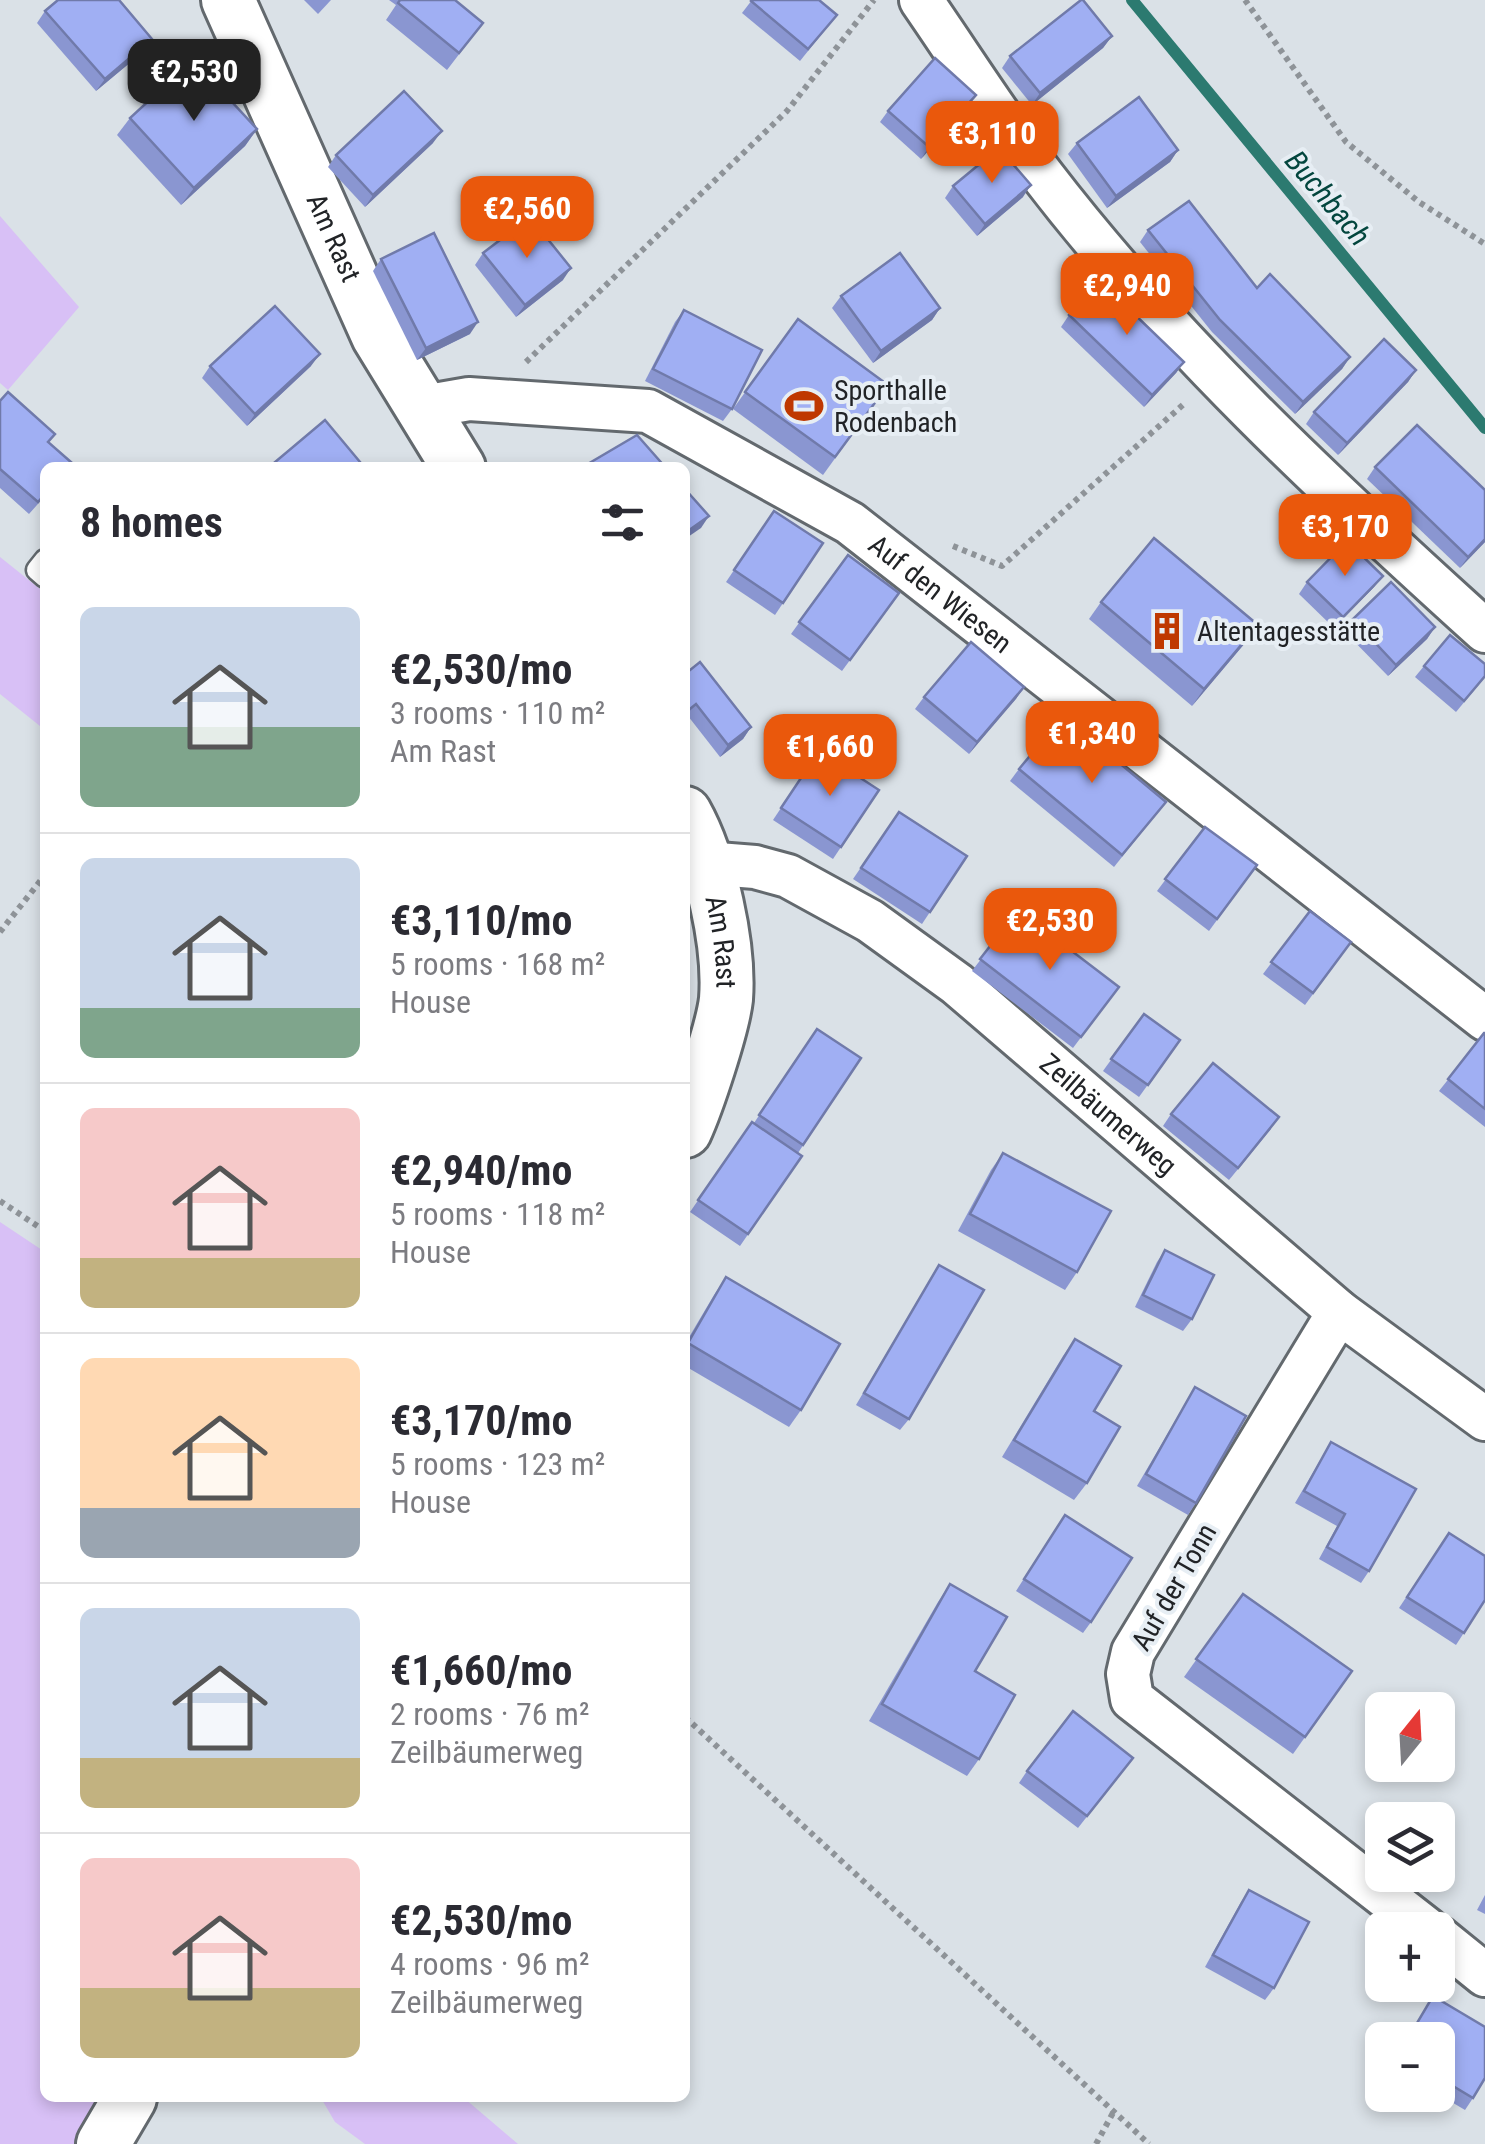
<!DOCTYPE html>
<meta charset="utf-8">
<style>
:root{--surface:#fff;--page:#f7f7f7;--text:#2b2b33;--muted:#7c7c81;--line:#e1e1e2;--accent:#ea580c}
body{margin:0;font-family:"Roboto Condensed",sans-serif;background:var(--page);color:var(--text);height:100vh;display:flex;flex-direction:column;font-size:38px;white-space:nowrap}
*{box-sizing:border-box;margin:0}
p{font-size:32px;color:var(--muted)}
.icon{flex:none;width:55px;height:55px;fill:none;stroke:currentColor;stroke-width:2;stroke-linecap:round;stroke-linejoin:round}
.map{position:relative;flex:1;overflow:hidden}
.drawer{position:absolute;left:40px;top:462px;width:650px;height:1640px;display:flex;flex-direction:column;background:var(--surface);border-radius:15px;box-shadow:0 5px 15px #0003}
.drawer>*{flex:none}
.needle{width:65px;rotate:18deg}
.tools{position:absolute;left:1365px;top:1692px;display:grid;gap:20px}
.tools a{display:grid;place-items:center;width:90px;height:90px;border-radius:15px;background:var(--surface);box-shadow:0 5px 15px #0003;font-size:50px}
.price{position:absolute;translate:-50% -85px;padding:0 22px;border-radius:20px;background:var(--accent);color:#fff;font-size:32px;line-height:65px;filter:drop-shadow(0 2px 5px #0008)}
.price::after{content:'';position:absolute;left:50%;top:60px;width:30px;height:22px;margin-left:-15px;background:inherit;clip-path:polygon(0 0,100% 0,50% 100%)}
.price.current{background:#222;color:#fff}
ul{padding:0;list-style:none}
li{display:flex;align-items:center;gap:30px;height:250px;padding:0 40px}
li+li{border-top:2px solid var(--line)}
li span{display:grid;place-items:center;flex:none;width:280px;height:200px;border-radius:15px;color:#555}
li>.icon{margin-inline-start:auto}
span .icon{width:120px;height:120px;fill:#fffc;stroke-width:1}
li b{font-size:42px}
h2{display:flex;justify-content:space-between;align-items:center;height:120px;padding:0 40px;font-size:42px}
.map>svg:first-child{display:block}
</style>
<div class="map">
<svg width="1485" height="2144" viewBox="0 0 1485 2144">
<rect width="100%" height="100%" fill="#dae1e7"/>
<g fill="#d8c0f6">
<path d="M0,216L79,307L8,390L0,383Z"/>
<path d="M0,557L45,593V730L0,694Z"/>
<path d="M0,1222L45,1252V2098H107L80,2144H0Z"/>
<path d="M321,2098H464L518,2144H365L335,2122Z"/>
</g>
<g fill="none" stroke-linecap="round" stroke-linejoin="round">
<path stroke="#2c7a70" stroke-width="12" d="M1132,0L1485,428"/>
<g stroke="#63696e" stroke-width="25">
<path id="service" d="M45,560L37,570L45,577"/>
</g>
<g stroke="#63696e" stroke-width="48">
<g id="minor">
<path d="M921,0C961,58 999,118 1042,175C1170,342 1329,490 1485,631"/>
<path id="s1" d="M423,407L469,399L648,411L850,523L1485,1019"/>
<path id="s2" d="M705,863L755,867L788,876L870,921L957,984L1339,1312L1485,1419"/>
<path d="M1339,1312L1133,1652L1128,1674L1132,1699L1428,1930"/>
<path d="M1438,1937L1485,1975"/>
</g>
</g>
<g stroke="#63696e" stroke-width="58">
<g id="tertiary">
<path id="s3" d="M228,0L378,336L459,468"/>
<path id="s4" d="M685,813C711,859 730,946 726,999C723,1027 697,1105 685,1131"/>
<path d="M103,2144L130,2098"/>
</g>
</g>
<g stroke="#8e9398" stroke-width="6" stroke-dasharray="5 5" stroke-linecap="butt">
<path d="M1245,0L1346,142L1419,202L1485,244"/>
<path d="M526,362L787,111L874,0"/>
<path d="M953,546L1002,566L1185,403"/>
<path d="M0,932L45,875"/>
<path d="M0,1201L45,1231"/>
<path d="M685,1717L1149,2144"/>
<path d="M1096,2144L1114,2111"/>
</g>
<use href="#service" stroke="#fff" stroke-width="20"/>
<use href="#minor" stroke="#fff" stroke-width="42"/>
<use href="#tertiary" stroke="#fff" stroke-width="52"/>
</g>
<g fill="#8a96d1">
<path d="M304,0H331L318,14Z"/>
<path d="M389,0H455L483,23L447,70L386,20L396,5Z"/>
<path d="M752,0L837,15L800,61L742,13Z"/>
<path d="M45,11L152,39L144,51L96,91L37,23Z"/>
<path d="M1112,36L1103,48L1032,105L1002,68L1010,56Z"/>
<path d="M976,95L968,106L921,159L880,122L888,111Z"/>
<path d="M130,118L257,129L245,146L181,205L117,135Z"/>
<path d="M433,143L365,207L328,167L336,155Z"/>
<path d="M1077,143L1178,150L1170,162L1107,208L1068,154Z"/>
<path d="M953,186L1023,197L977,236L945,198Z"/>
<path d="M1148,230L1257,288L1350,357L1342,369L1295,414L1212,332L1140,242Z"/>
<path d="M483,253L563,280L516,317L475,265Z"/>
<path d="M381,259L470,334L417,360L373,271Z"/>
<path d="M841,296L940,308L932,320L873,363L832,308Z"/>
<path d="M684,310L732,409L723,421L645,381L675,322Z"/>
<path d="M1069,315L1184,362L1176,373L1144,407L1061,327Z"/>
<path d="M798,319L888,385L823,475L733,409Z"/>
<path d="M210,366H311L247,426L202,378Z"/>
<path d="M1416,370L1408,382L1338,455L1306,424L1314,412Z"/>
<path d="M0,401L55,434L49,442L45,468V496L29,514L0,488Z"/>
<path d="M1375,467L1485,490V542L1460,568L1367,479Z"/>
<path d="M774,511L823,543L775,615L726,582Z"/>
<path d="M848,555L899,593L842,671L791,634Z"/>
<path d="M1383,576L1374,587L1334,628L1299,594L1307,582Z"/>
<path d="M1101,602L1258,625L1245,643L1192,706L1089,619Z"/>
<path d="M1353,619L1435,627L1427,639L1388,676L1344,631Z"/>
<path d="M1485,664V677L1456,712L1415,677L1424,666Z"/>
<path d="M685,674L751,727L743,739L720,757L688,716Z"/>
<path d="M1024,687L969,754L915,709L924,697Z"/>
<path d="M819,751L879,790L833,859L773,820Z"/>
<path d="M1019,769L1166,802L1114,867L1010,781Z"/>
<path d="M899,812L967,856L922,924L853,879Z"/>
<path d="M1205,827L1257,865L1209,931L1157,891Z"/>
<path d="M1018,910L1119,987L1073,1048L972,971Z"/>
<path d="M1310,911L1351,942L1305,1005L1263,974Z"/>
<path d="M1144,1014L1180,1040L1139,1097L1103,1071Z"/>
<path d="M817,1029L861,1058L798,1153L802,1156L740,1246L690,1212L752,1122L754,1123Z"/>
<path d="M1485,1033V1127L1439,1091Z"/>
<path d="M1171,1114L1271,1129L1229,1180L1163,1126Z"/>
<path d="M1003,1153L1077,1272L1065,1290L958,1231L991,1170Z"/>
<path d="M1165,1250L1192,1319L1183,1331L1135,1307L1157,1262Z"/>
<path d="M939,1265L909,1419L900,1430L856,1405Z"/>
<path d="M726,1277L801,1410L789,1427L685,1366V1344L714,1295Z"/>
<path d="M1075,1339L1094,1411L1087,1483L1074,1500L1002,1457L1063,1356Z"/>
<path d="M1195,1387L1196,1503L1188,1515L1137,1486Z"/>
<path d="M1331,1442L1369,1571L1361,1583L1319,1559L1337,1526L1295,1503Z"/>
<path d="M1057,1527L1091,1622L1083,1633L1016,1591Z"/>
<path d="M1449,1533L1485,1600L1456,1645L1399,1608Z"/>
<path d="M950,1584L975,1671L979,1759L967,1776L869,1721L938,1602Z"/>
<path d="M1243,1594L1352,1671L1293,1754L1184,1677Z"/>
<path d="M1133,1758L1078,1828L1019,1783L1027,1771Z"/>
<path d="M1249,1890L1274,1988L1265,2000L1205,1967L1241,1902Z"/>
<path d="M1485,1895V1914L1477,1910Z"/>
<path d="M1433,1996L1473,2098L1465,2110L1438,2094V2040H1406Z"/>
</g>
<g fill="#707aaa">
<path d="M1112,36L1103,48L1032,105L1040,93Z"/>
<path d="M152,39L144,51L96,91L105,79Z"/>
<path d="M976,95L968,106L921,159L929,147Z"/>
<path d="M257,129L245,146L181,205L194,188Z"/>
<path d="M442,131L433,143L365,207L373,195Z"/>
<path d="M1178,150L1170,162L1107,208L1116,196Z"/>
<path d="M1031,185L1023,197L977,236L985,224Z"/>
<path d="M571,268L563,280L516,317L525,305Z"/>
<path d="M940,308L932,320L873,363L881,351Z"/>
<path d="M478,322L470,334L417,360L426,348Z"/>
<path d="M320,354L311,366L247,426L255,414Z"/>
<path d="M1350,357L1342,369L1295,414L1303,402Z"/>
<path d="M1184,362L1176,373L1144,407L1152,395Z"/>
<path d="M1416,370L1408,382L1338,455L1347,443Z"/>
<path d="M709,516L701,528L685,539V533Z"/>
<path d="M1485,539V542L1460,568L1468,557Z"/>
<path d="M1383,576L1374,587L1334,628L1343,617Z"/>
<path d="M1258,625L1245,643L1192,706L1204,689Z"/>
<path d="M1435,627L1427,639L1388,676L1396,665Z"/>
<path d="M1024,687L1016,699L969,754L977,742Z"/>
<path d="M751,727L743,739L720,757L728,745Z"/>
</g>
<g fill="#a0aff3" stroke="#707aaa" stroke-width="2.5">
<path d="M58,0H119L152,39L105,79L45,11Z"/>
<path d="M400,0H455L483,23L459,53L398,3Z"/>
<path d="M752,0H819L837,15L808,49L751,1Z"/>
<path d="M1081,0H1083L1112,36L1040,93L1010,56Z"/>
<path d="M935,58L976,95L929,147L888,111Z"/>
<path d="M193,60L257,129L194,188L130,118Z"/>
<path d="M404,91L442,131L373,195L336,155Z"/>
<path d="M1139,97L1178,150L1116,196L1077,143Z"/>
<path d="M999,148L1031,185L985,224L953,186Z"/>
<path d="M1189,201L1257,288L1270,274L1350,357L1303,402L1220,320L1148,230Z"/>
<path d="M530,217L571,268L525,305L483,253Z"/>
<path d="M434,233L478,322L426,348L381,259Z"/>
<path d="M900,253L940,308L881,351L841,296Z"/>
<path d="M1101,282L1184,362L1152,395L1069,315Z"/>
<path d="M275,306L320,354L255,414L210,366Z"/>
<path d="M684,310L762,350L732,409L653,369Z"/>
<path d="M798,319L888,385L835,457L745,392Z"/>
<path d="M1384,339L1416,370L1347,443L1314,412Z"/>
<path d="M8,392L55,434L48,442L72,463L68,468H45V494L38,502L0,469V401Z"/>
<path d="M325,420L365,468H268Z"/>
<path d="M1417,425L1485,490V539L1468,557L1375,467Z"/>
<path d="M637,435L666,468H581Z"/>
<path d="M685,489L709,516L685,533Z"/>
<path d="M774,511L823,543L783,603L734,570Z"/>
<path d="M1154,538L1258,625L1204,689L1101,602Z"/>
<path d="M1347,541L1383,576L1343,617L1307,582Z"/>
<path d="M848,555L899,593L850,660L799,622Z"/>
<path d="M1391,582L1435,627L1396,665L1353,619Z"/>
<path d="M1450,635L1485,664V676L1464,701L1424,666Z"/>
<path d="M971,642L1024,687L977,742L924,697Z"/>
<path d="M700,662L751,727L728,745L696,704L685,713V674Z"/>
<path d="M1063,716L1166,802L1122,855L1019,769Z"/>
<path d="M819,751L879,790L841,847L781,808Z"/>
<path d="M899,812L967,856L930,912L861,868Z"/>
<path d="M1205,827L1257,865L1217,919L1165,879Z"/>
<path d="M1018,910L1119,987L1081,1037L980,959Z"/>
<path d="M1310,911L1351,942L1313,993L1271,962Z"/>
<path d="M1144,1014L1180,1040L1148,1085L1111,1059Z"/>
<path d="M817,1029L861,1058L803,1145L759,1115Z"/>
<path d="M1484,1033H1485V1109L1448,1079Z"/>
<path d="M1213,1063L1279,1117L1238,1168L1171,1114Z"/>
<path d="M752,1122L802,1156L748,1234L698,1200Z"/>
<path d="M1003,1153L1111,1211L1077,1272L970,1214Z"/>
<path d="M1165,1250L1214,1275L1192,1319L1143,1295Z"/>
<path d="M939,1265L984,1290L909,1419L864,1393Z"/>
<path d="M726,1277L840,1344L801,1410L688,1343Z"/>
<path d="M1075,1339L1121,1366L1094,1411L1120,1427L1087,1483L1014,1440Z"/>
<path d="M1195,1387L1246,1416L1196,1503L1146,1474Z"/>
<path d="M1331,1442L1416,1489L1369,1571L1327,1547L1345,1514L1304,1491Z"/>
<path d="M1065,1515L1132,1558L1091,1622L1024,1579Z"/>
<path d="M1449,1533L1485,1556V1600L1464,1633L1407,1597Z"/>
<path d="M950,1584L1007,1617L975,1671L1015,1695L979,1759L882,1704Z"/>
<path d="M1243,1594L1352,1671L1305,1737L1196,1659Z"/>
<path d="M1073,1711L1133,1758L1087,1816L1027,1771Z"/>
<path d="M1249,1890L1309,1922L1274,1988L1213,1955Z"/>
<path d="M1433,1996L1485,2027V2078L1473,2098L1438,2077V2040H1407Z"/>
</g>
<defs>
<g id="stadium-bare" transform="scale(3)"><path d="M0-5a6.5 5 0 1 0 0 10a6.5 5 0 1 0 0-10ZM-3.5-1.8h7v3.6h-7Z" fill="#bf3800" stroke="#e7eef4" stroke-width="2.5" paint-order="stroke"/></g>
<g id="building-bare" transform="scale(3)"><path d="M-4-6H4V6H1V3H-1V6H-4ZM-2.5-4.3h1.7v1.8h-1.7ZM.8-4.3h1.7v1.8H.8ZM-2.5-1h1.7V.8h-1.7ZM.8-1h1.7V.8H.8Z" fill="#bf3800" stroke="#e7eef4" stroke-width="2.5" paint-order="stroke"/></g>
</defs>
<g fill-rule="evenodd">
<use href="#stadium-bare" x="804" y="406"/>
<use href="#building-bare" x="1167" y="631"/>
</g>
<g text-anchor="middle" dominant-baseline="central" stroke-width="8" stroke-linejoin="round" paint-order="stroke">
<g font-size="28" fill="#212326" stroke="#e7eef4">
<text stroke="none"><textPath href="#s3" startOffset="260">Am Rast</textPath></text>
<text stroke="none"><textPath href="#s1" startOffset="572">Auf den Wiesen</textPath></text>
<text stroke="none"><textPath href="#s4" startOffset="135">Am Rast</textPath></text>
<text stroke="none"><textPath href="#s2" startOffset="485">Zeilbäumerweg</textPath></text>
<text transform="translate(1174 1587) rotate(-60)">Auf der Tonn</text>
</g>
<g font-size="28" fill="#212326" stroke="#e7eef4" text-anchor="start">
<text x="834" y="390">Sporthalle<tspan x="834" dy="32">Rodenbach</tspan></text>
<text x="1197" y="631">Altentagesstätte</text>
</g>
<g font-size="30" font-style="italic" fill="#03463e" stroke="#e7eef4">
<text transform="translate(1328 198) rotate(50)">Buchbach</text>
</g>
</g>
</svg>
<div class="tools">
<a><svg class="needle" viewBox="-14 -14 28 28"><path d="M0-13l5 13h-10z" fill="#e53935"/><path d="M0 13l5-13h-10z" fill="#7c7c81"/></svg></a>
<a><svg class="icon" aria-label="layers" viewBox="0 0 24 24"><path d="M12 4l9 5-9 5-9-5zM3 14l9 5 9-5"/></svg></a>
<a>+</a>
<a>−</a>
</div>
<b class="price current" style="left:194px;top:124px">€2,530</b>
<b class="price" style="left:992px;top:186px">€3,110</b>
<b class="price" style="left:527px;top:261px">€2,560</b>
<b class="price" style="left:1127px;top:338px">€2,940</b>
<b class="price" style="left:1345px;top:579px">€3,170</b>
<b class="price" style="left:1092px;top:786px">€1,340</b>
<b class="price" style="left:830px;top:799px">€1,660</b>
<b class="price" style="left:1050px;top:973px">€2,530</b>
<section class="drawer">
<h2>8 homes<svg class="icon" aria-label="filters" viewBox="0 0 24 24"><path d="M4 7h16M4 17h16"/><circle cx="9" cy="7" r="2"/><circle cx="15" cy="17" r="2"/></svg></h2>
<ul>
<li><span style="background:linear-gradient(#c9d6e8 60%,#7fa58c 0)"><svg class="icon" aria-label="home" viewBox="0 0 24 24"><path d="M3 11l9-7 9 7M6 9v11h12V9"/></svg></span><div><b>€2,530/mo</b><p>3 rooms · 110 m²</p><p>Am Rast</p></div></li>
<li><span style="background:linear-gradient(#c9d6e8 75%,#7fa58c 0)"><svg class="icon" aria-label="home" viewBox="0 0 24 24"><path d="M3 11l9-7 9 7M6 9v11h12V9"/></svg></span><div><b>€3,110/mo</b><p>5 rooms · 168 m²</p><p>House</p></div></li>
<li><span style="background:linear-gradient(#f6c9c9 75%,#c2b280 0)"><svg class="icon" aria-label="home" viewBox="0 0 24 24"><path d="M3 11l9-7 9 7M6 9v11h12V9"/></svg></span><div><b>€2,940/mo</b><p>5 rooms · 118 m²</p><p>House</p></div></li>
<li><span style="background:linear-gradient(#ffd9b3 75%,#9aa5b1 0)"><svg class="icon" aria-label="home" viewBox="0 0 24 24"><path d="M3 11l9-7 9 7M6 9v11h12V9"/></svg></span><div><b>€3,170/mo</b><p>5 rooms · 123 m²</p><p>House</p></div></li>
<li><span style="background:linear-gradient(#c9d6e8 75%,#c2b280 0)"><svg class="icon" aria-label="home" viewBox="0 0 24 24"><path d="M3 11l9-7 9 7M6 9v11h12V9"/></svg></span><div><b>€1,660/mo</b><p>2 rooms · 76 m²</p><p>Zeilbäumerweg</p></div></li>
<li><span style="background:linear-gradient(#f6c9c9 65%,#c2b280 0)"><svg class="icon" aria-label="home" viewBox="0 0 24 24"><path d="M3 11l9-7 9 7M6 9v11h12V9"/></svg></span><div><b>€2,530/mo</b><p>4 rooms · 96 m²</p><p>Zeilbäumerweg</p></div></li>
</ul>
</section>
</div>
